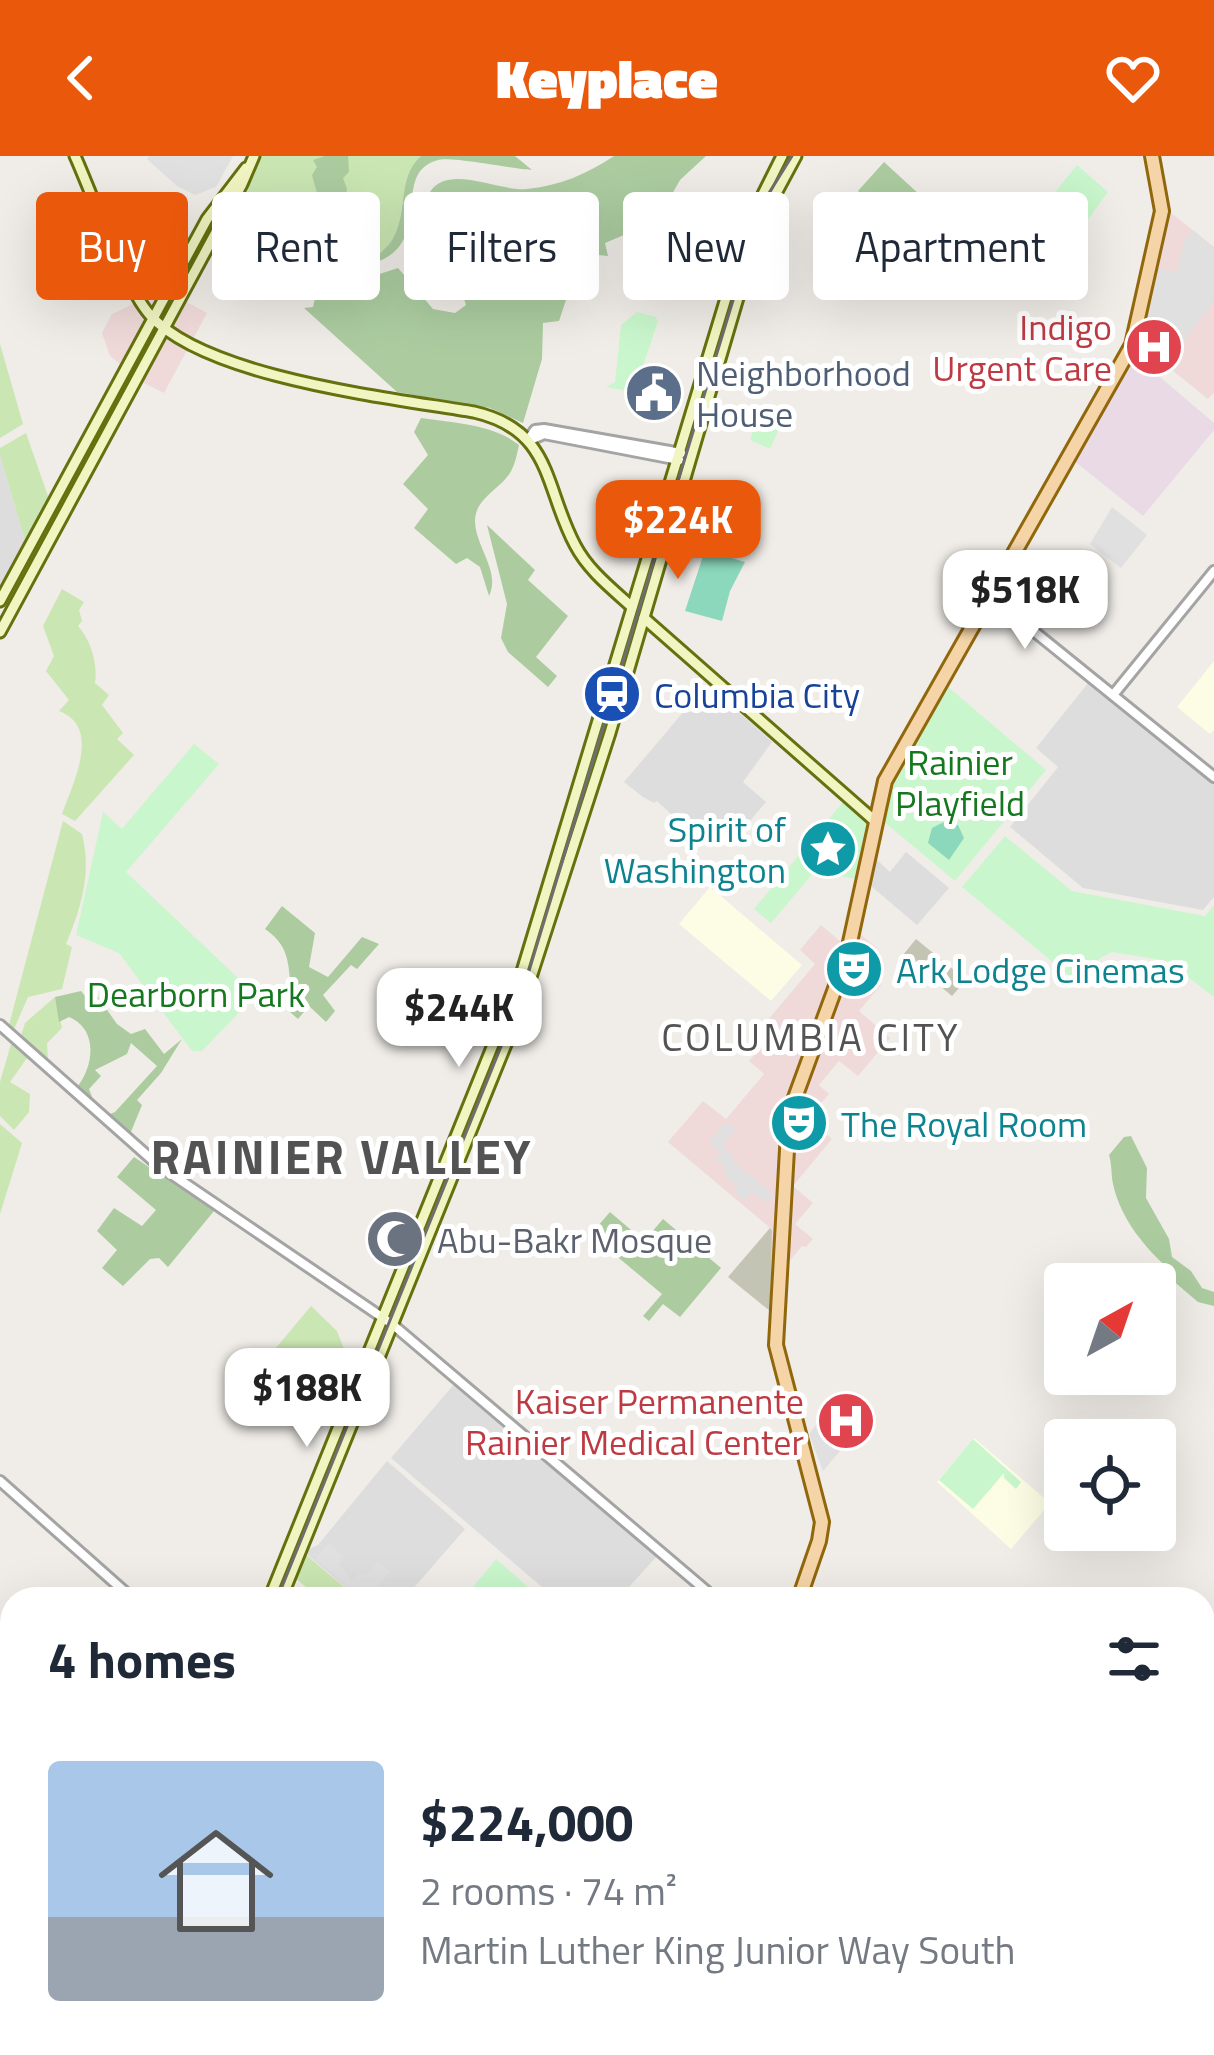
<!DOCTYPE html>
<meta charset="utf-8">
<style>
:root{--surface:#fff;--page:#f2f2f3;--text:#1f2937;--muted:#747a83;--accent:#ea580c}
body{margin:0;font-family:"Titillium Web",sans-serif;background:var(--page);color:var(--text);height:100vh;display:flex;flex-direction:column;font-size:45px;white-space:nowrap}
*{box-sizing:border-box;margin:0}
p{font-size:39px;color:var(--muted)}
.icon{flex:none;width:66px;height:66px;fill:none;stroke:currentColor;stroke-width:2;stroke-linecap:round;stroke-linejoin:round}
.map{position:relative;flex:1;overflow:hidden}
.sheet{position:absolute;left:0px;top:1431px;width:1215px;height:468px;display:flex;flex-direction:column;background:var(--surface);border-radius:36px 36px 0 0;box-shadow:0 12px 48px #0002}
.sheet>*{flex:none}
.banner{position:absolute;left:36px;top:36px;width:1143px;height:108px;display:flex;gap:24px}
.needle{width:78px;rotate:40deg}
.buttons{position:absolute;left:1044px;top:1107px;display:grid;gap:24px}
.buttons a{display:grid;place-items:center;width:132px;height:132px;border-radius:12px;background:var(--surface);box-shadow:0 12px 48px #0002;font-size:60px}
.price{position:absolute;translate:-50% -102px;padding:0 27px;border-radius:24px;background:#fff;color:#222;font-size:39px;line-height:78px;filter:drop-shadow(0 3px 6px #0008)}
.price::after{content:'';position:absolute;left:50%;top:72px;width:36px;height:27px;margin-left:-18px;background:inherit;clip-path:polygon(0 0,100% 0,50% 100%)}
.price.current{background:var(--accent);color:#fff}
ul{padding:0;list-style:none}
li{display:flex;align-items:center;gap:36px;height:300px;padding:0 48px}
li span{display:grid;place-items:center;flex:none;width:336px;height:240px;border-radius:12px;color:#555}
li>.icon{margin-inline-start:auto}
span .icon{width:144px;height:144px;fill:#fffc;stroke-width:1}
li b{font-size:51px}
h2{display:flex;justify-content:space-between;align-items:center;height:144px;padding:0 48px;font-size:51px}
.tag{padding:0 42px;border-radius:12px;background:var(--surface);box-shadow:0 12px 48px #0002;font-size:42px;line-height:108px}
.tag.current{background:var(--accent);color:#fff}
header{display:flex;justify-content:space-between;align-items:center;height:156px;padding:0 48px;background:var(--accent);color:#fff;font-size:54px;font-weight:800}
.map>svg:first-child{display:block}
</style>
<header><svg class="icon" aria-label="back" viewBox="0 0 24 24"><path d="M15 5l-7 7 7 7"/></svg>Keyplace<svg class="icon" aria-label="heart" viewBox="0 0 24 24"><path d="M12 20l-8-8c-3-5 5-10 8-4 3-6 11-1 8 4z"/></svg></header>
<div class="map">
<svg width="1214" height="1899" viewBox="0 0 1214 1899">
<rect width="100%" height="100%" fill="#f0ede8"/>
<g fill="#dedddd">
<path d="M0,299L26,388L0,434Z"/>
<path d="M1089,526L1214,628V741L1203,754L1083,732L1010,671L1058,611L1036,592Z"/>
<path d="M707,528L772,586L743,626L766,646L738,679L714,660L696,681L657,645L654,647L643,641L624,626Z"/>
<path d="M906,696L949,732L917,769L871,730L876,703L890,716Z"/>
<path d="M455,1227L658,1399L618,1443H556L391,1302Z"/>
<path d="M387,1305L465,1373L404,1443L388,1439L384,1443H359L303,1395L318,1389Z"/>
</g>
<g fill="#efdad9">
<path d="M1171,57L1214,91V237L1208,243L1141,189Z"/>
<path d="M149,116L168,126L164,134L207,157L164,237L140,225L110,200L102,177L112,158L144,143L140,131Z"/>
<path d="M821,769L854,797L860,778L877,792L861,812L881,829L859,855L890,882L858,920L839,905L819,929L829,938L808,963L832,983L793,1030L813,1047L795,1068L813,1083L806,1091L802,1090L768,1131L769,1071L668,986L703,945L726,963L764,918L749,905L766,885L757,877L815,808L800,794Z"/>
</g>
<path fill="#e9dae6" d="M1134,199L1214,267V274L1143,360L1073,304Z"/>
<g fill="#fcfde4">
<path d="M1214,505V574L1210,578L1177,551Z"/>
<path d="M710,731L802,809L771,845L679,768Z"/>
<path d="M974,1282L1050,1347L1011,1393L937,1326Z"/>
</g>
<g fill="#c4c4b4">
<path d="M916,783L966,824L952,840L903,799Z"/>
<path d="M770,1072L772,1075L770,1155L728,1121Z"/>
</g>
<g fill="#cae6b2">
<path d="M261,0H421C396,22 409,57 392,84C386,94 378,96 374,107C308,133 279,105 228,66Z"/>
<path d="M0,188L23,268L0,282Z"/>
<path d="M26,277L50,346L26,388L0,299V292Z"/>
<path d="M62,433L84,446L79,454L82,465L78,470C91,484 98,509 95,527L109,539L102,549L123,577L117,583L134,599L75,665L62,658C73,627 102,571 59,555L69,544L46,515L54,500L43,470Z"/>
<path d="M63,665L82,678C92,717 81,752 66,788L72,791L62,833L28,841L14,873L9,869Z"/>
<path d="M55,841L62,872L47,887L48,904L21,880L25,867Z"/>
<path d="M11,888L27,902L10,926L30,938L29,956L14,974L0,960V926Z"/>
<path d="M0,968L22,987L0,1058Z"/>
<path d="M311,1150L337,1175L344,1193L310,1234L270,1199Z"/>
<path d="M304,1397L358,1443H320L294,1421Z"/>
</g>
<g fill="#accca0">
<path d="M325,0H348L349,16L343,22L347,33L343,67H323L319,74L289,71L282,58L305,37L314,42L310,58L321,63L324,45L317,37L312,19L317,11L313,4Z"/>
<path d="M421,0H515L532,14C513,13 451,0 438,4C389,17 436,87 374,107C378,96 386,94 392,84C409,57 396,22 421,0Z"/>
<path d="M614,0H706L680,24L657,65L605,87L608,100L598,99L578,114L579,121L572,122L566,115L552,134L566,144L559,165L543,167L542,203L523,267L490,252L397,236L304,152L313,151L317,133H333L398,112L433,153L455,157L466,149L458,124L418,91C422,74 421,51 430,36C449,7 499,36 527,33C559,30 587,18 614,0Z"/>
<path d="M884,6L932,50L928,65L923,64L920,73L914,71L903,78L858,35Z"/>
<path d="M421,262C454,267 493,268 519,289C517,298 515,309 510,317C499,334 476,342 475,364C475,391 501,415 489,440L480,411L467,402L456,408L414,372L428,353L403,328L428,299L414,276Z"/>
<path d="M487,369L535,414L528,424L568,460L536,501L557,520L548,531L508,496L501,482L507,448Z"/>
<path d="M282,750L315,777L309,811L328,821L362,781L379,788L357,813L351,809L323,839L335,855L326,866L309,850L298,863L274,842L290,824C288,800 285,787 265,773Z"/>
<path d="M93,834L117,868L131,878L145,873L164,898L182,883L161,917L137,944L142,949L130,978L108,959L115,956L157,910L131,887L127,898L95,914L101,920L89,933L94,946L78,930C94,909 98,873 69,861L59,866L55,841L81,835L85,840Z"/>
<path d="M1131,980L1147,1012L1146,1042L1169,1083L1172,1101L1191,1115L1202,1132L1214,1136V1150L1198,1146L1171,1123L1172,1116C1145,1092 1121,1064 1113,1028C1111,1018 1112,1009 1109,999L1124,981Z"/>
<path d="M134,1001L214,1055L168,1111L159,1102L150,1103L123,1130L102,1112L117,1094L97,1075L114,1052L142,1070L156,1054L117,1021Z"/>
<path d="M610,1056L644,1085L663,1063L721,1112L680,1161L663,1148L649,1165L643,1160L662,1138L602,1088L607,1082L596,1072Z"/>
</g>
<g fill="#c9f6cd">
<path d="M1077,9L1108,36L1087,65L1056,35Z"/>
<path d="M637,156L656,161L658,165L633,240L629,235L606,231L615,226L621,169Z"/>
<path d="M761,248L786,257L770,293L750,284Z"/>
<path d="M947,530L1046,614L955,725L883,665L892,626Z"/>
<path d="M194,588L219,608L126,716L256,839L202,895H192L119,797L76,779L103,656L122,673Z"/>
<path d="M843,646L867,667L857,723L814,716L771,767L754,753Z"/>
<path d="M1005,680L1072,735L1205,760L1214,749V841L1167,805L1112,796L1100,802L1078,827L962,731Z"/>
<path d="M973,1283L1021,1326L1016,1333L1004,1322V1317L973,1353L939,1324Z"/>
<path d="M496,1403L542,1443H463Z"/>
</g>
<g fill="#8cd8bc">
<path d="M705,394L745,406L730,435L722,465L685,455Z"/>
<path d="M944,666L958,669L964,682L949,704L928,687L932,672Z"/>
</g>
<g fill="#e0e0e0">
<path d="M149,0H233L216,31L195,39L177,30L147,3Z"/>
<path d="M1193,74L1214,92V145L1174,198L1145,174L1158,112L1177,116L1184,86Z"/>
<path d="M736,343L749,360L739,400L714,391L726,347Z"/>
<path d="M1112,351L1147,379L1121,412L1090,388Z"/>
<path d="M725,967L736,973L722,990L734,1001L732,1004L773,1039L766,1047L752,1036L744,1045L733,1035L738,1028L726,1023L724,1010L715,1003L720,996L709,986Z"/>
<path d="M821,1263L850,1283L823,1315L809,1278Z"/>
<path d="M329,1387L344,1401L339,1408L352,1425L359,1417L365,1419L378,1406L390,1416L377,1431L385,1440L383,1443H361L315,1403Z"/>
</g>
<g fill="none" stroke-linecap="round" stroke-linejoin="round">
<g stroke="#a4a4a4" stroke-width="14">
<g id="tertiary">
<path d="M528,284L535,274L544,273L681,297"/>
<path d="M530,284L544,278L679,304"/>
<path d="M989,439L1214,621"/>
<path d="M1113,539L1214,415"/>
<path d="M0,869L158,1009L392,1168L716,1443"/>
<path d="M0,1325L133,1443"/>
<path d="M1203,1858L1214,1867"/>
</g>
</g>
<g stroke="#64710e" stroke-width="15">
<g id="secondary">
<path d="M75,0C92,38 125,131 150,159C206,222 392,242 474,256C553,274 544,331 575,389C588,414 611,432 632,451"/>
<path d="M0,445L207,63L246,12"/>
<path d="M644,462L876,666"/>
<path d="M0,476L242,28L254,0"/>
<path d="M269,1443L520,822L749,66L782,0"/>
<path d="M281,1443L522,849L610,577L760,67L796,0"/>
<path d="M88,1899L92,1887"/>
<path d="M99,1899L104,1887"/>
</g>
</g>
<g stroke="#91670c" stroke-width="18">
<g id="primary">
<path d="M997,424L1008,454"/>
<path d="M799,1443L819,1385L822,1366L776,1189L789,958L847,800L885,625L1132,189L1162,55L1152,0"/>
<path d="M602,1887L603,1899"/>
</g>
</g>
<use href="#tertiary" stroke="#fff" stroke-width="8"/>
<use href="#secondary" stroke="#f1f5c1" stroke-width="9"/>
<use href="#primary" stroke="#f5d5a8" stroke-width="12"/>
<g stroke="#6e6e6e" stroke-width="3">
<path d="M277,1443L521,841L755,72L769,37L792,0"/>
<path d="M91,1899L96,1887"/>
</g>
</g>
<defs>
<g id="hospital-disc" transform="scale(3)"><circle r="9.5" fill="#e0444e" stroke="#fff"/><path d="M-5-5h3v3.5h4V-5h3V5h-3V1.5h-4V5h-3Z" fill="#fff"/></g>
<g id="civic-disc" transform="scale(3)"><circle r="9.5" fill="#5c6f8a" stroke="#fff"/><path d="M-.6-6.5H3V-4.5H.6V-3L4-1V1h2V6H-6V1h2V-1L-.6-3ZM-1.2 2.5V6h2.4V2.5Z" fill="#fff"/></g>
<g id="station-disc" transform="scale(3)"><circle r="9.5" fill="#1a4fb4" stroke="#fff"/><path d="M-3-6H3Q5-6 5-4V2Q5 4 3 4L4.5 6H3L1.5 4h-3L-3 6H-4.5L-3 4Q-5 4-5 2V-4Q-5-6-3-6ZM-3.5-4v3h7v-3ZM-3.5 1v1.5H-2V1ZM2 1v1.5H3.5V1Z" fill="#fff"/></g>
<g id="sight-disc" transform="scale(3)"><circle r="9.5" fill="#0f9aa8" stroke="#fff"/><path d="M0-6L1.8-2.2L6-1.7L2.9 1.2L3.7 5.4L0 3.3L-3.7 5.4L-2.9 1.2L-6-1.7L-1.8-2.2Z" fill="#fff"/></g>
<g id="theatre-disc" transform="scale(3)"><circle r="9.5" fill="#0f9aa8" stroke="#fff"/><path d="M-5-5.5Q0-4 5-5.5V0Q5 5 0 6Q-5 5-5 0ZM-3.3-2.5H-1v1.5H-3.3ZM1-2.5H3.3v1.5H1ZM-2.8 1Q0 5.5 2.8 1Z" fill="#fff"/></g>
<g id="mosque-disc" transform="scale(3)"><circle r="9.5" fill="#6b7280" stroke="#fff"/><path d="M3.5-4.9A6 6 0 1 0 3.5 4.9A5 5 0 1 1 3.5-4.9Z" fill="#fff"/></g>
</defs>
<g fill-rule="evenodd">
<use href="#hospital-disc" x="1154" y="191"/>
<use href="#civic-disc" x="654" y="237"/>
<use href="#station-disc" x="612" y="538"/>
<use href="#sight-disc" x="828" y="693"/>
<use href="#theatre-disc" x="854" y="813"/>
<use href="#theatre-disc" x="799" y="967"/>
<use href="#mosque-disc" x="395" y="1083"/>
<use href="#hospital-disc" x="846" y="1265"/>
</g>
<g text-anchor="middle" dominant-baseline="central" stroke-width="10" stroke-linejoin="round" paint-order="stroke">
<g font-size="36" fill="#be3a42" stroke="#fff" text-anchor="end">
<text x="1112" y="170">Indigo<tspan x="1112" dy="41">Urgent Care</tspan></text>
<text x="804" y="1244">Kaiser Permanente<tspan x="804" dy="41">Rainier Medical Center</tspan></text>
</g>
<g font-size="36" fill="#4e5e75" stroke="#fff" text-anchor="start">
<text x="696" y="216">Neighborhood<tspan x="696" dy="41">House</tspan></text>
</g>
<g font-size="36" fill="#164399" stroke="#fff" text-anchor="start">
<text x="654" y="538">Columbia City</text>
</g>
<g font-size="36" fill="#15781f" stroke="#fff">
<text x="960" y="605">Rainier<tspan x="960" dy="41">Playfield</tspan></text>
<text x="196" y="837">Dearborn Park</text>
</g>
<g font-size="36" fill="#0d838f" stroke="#fff" text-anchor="start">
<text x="786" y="672" text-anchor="end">Spirit of<tspan x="786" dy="41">Washington</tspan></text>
<text x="896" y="813">Ark Lodge Cinemas</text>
<text x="841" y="967">The Royal Room</text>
</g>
<g font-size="36" fill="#5b616d" stroke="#fff" text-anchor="start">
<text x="437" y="1083">Abu-Bakr Mosque</text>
</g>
<g font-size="39" letter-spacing="3" fill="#535353" stroke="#fff">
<text x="811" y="880">COLUMBIA CITY</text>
</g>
<g font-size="48" font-weight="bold" letter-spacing="3" fill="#535353" stroke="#fff">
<text x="342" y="1000">RAINIER VALLEY</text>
</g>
</g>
</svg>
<div class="buttons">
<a><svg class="needle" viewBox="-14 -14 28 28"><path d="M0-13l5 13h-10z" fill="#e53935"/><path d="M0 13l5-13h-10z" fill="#747a83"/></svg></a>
<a><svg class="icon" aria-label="locate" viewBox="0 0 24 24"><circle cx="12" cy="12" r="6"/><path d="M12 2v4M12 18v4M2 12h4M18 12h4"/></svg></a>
</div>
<b class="price current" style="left:678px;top:426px">$224K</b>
<b class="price" style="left:1025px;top:496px">$518K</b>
<b class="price" style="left:459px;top:914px">$244K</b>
<b class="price" style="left:307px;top:1294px">$188K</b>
<div class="banner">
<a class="tag current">Buy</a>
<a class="tag">Rent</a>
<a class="tag">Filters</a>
<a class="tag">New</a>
<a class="tag">Apartment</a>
</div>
<section class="sheet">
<h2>4 homes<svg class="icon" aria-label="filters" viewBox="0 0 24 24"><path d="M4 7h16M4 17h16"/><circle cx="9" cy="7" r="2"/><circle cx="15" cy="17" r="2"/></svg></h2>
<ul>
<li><span style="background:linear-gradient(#a9c7e8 65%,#9aa5b1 0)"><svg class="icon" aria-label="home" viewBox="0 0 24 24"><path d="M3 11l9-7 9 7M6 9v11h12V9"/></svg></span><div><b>$224,000</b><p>2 rooms · 74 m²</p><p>Martin Luther King Junior Way South</p></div></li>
</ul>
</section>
</div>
